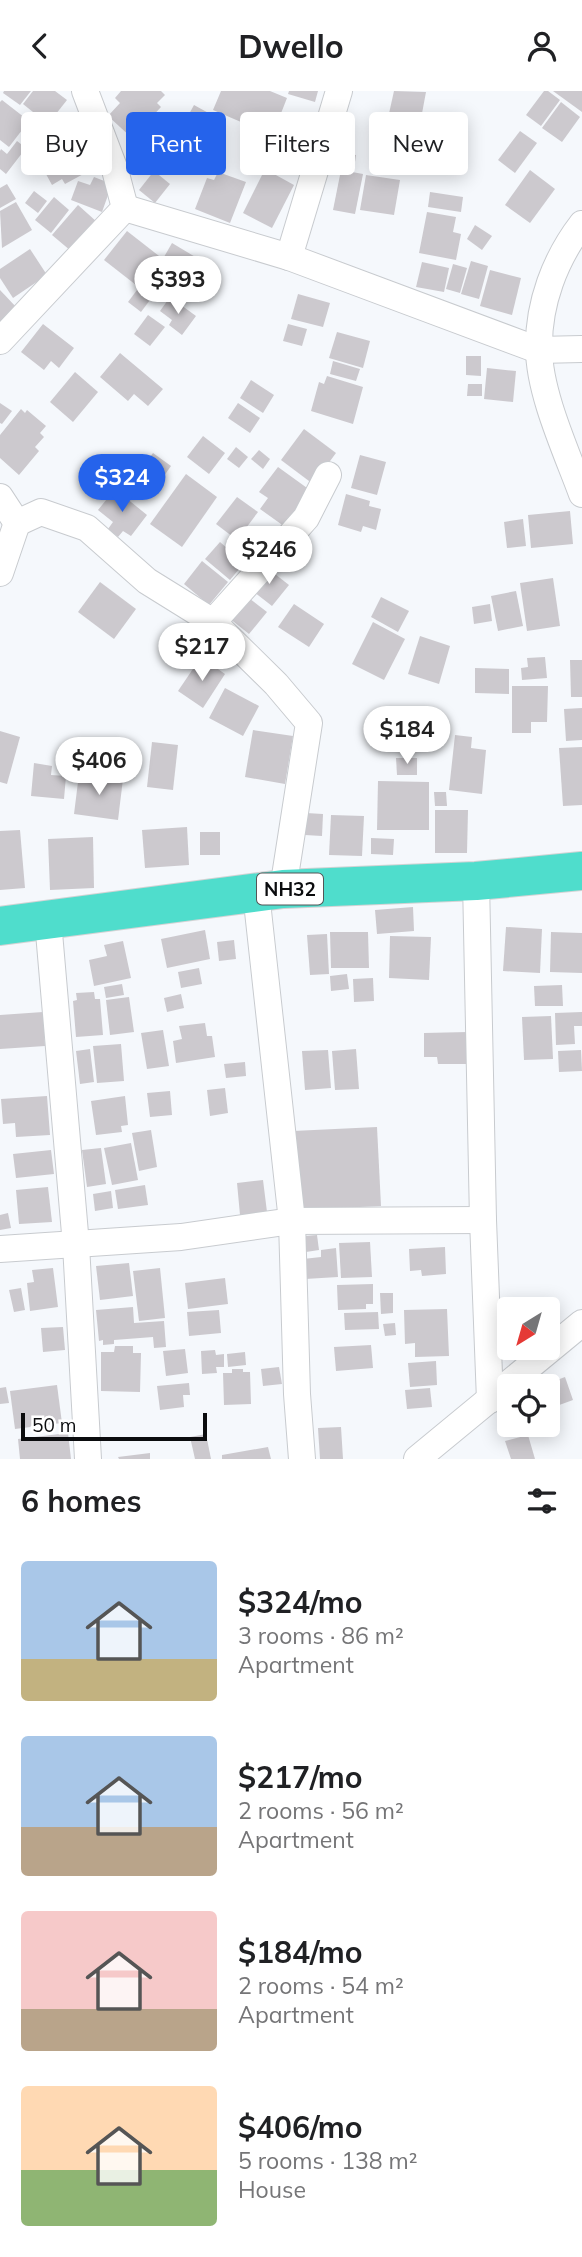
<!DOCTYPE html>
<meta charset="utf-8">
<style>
:root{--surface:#fff;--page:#f6f6f6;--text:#202124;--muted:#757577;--accent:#2563eb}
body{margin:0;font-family:Mulish,sans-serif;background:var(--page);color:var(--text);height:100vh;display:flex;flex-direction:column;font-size:26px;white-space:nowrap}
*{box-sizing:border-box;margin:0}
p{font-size:23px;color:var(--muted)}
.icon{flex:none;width:38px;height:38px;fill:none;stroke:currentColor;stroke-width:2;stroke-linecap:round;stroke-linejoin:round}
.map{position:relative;height:1368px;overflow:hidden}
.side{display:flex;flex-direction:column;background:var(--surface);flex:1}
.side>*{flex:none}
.guide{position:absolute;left:21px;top:21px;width:541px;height:63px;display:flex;gap:14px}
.needle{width:46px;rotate:217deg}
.tools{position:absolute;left:497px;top:1206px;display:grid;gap:14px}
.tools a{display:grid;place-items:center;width:63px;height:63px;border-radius:7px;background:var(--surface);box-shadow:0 4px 18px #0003;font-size:35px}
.scale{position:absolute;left:21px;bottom:18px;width:186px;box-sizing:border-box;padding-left:7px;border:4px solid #0b0c0e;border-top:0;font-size:19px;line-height:24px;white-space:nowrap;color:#0b0c0e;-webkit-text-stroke:5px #fff;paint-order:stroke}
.price{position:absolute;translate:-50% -60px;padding:0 16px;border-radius:24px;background:#fff;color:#222;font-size:23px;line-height:46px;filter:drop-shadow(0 2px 4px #0008)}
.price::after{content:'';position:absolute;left:50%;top:42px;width:21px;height:16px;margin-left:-10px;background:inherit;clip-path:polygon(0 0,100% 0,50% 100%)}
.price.active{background:var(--accent);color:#fff}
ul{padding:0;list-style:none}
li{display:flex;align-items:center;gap:21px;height:175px;padding:0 21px}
li span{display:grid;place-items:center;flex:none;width:196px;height:140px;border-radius:7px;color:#555}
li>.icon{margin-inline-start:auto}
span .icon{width:84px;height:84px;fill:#fffc;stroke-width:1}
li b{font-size:30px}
h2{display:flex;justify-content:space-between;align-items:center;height:84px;padding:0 21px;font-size:30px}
.chip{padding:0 24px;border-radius:7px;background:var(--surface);box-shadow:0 4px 18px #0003;font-size:24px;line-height:63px}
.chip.active{background:var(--accent);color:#fff}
header{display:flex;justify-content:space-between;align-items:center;height:91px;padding:0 21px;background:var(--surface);font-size:32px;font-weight:700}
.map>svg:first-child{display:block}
</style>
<header><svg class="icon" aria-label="back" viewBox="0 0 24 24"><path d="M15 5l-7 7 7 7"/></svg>Dwello<svg class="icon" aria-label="person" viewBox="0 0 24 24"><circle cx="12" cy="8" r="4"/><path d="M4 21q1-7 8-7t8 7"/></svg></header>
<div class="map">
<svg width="582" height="1368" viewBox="0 0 582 1368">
<rect width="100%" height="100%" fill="#f5f8fc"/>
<g fill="#ccc9ce">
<path d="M4,0H31L20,14L3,2Z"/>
<path d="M33,0H55L67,9L48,33L23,13Z"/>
<path d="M121,0H161L165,4L157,12L161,16L132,47L108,25L120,12L115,7Z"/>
<path d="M221,0H270L287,7L278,30L261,23L255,37L213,19Z"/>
<path d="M289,0H318L315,11L288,3Z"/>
<path d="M394,0L426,1L420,33L388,27Z"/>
<path d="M544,0H548L560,9L541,35L526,24Z"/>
<path d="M553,0H582V21Z"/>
<path d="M2,9L29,30L9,56L0,49V11Z"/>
<path d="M561,11L580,26L562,51L542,37Z"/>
<path d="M194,14L223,30L207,61L177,45Z"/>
<path d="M75,29L100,74L65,93L62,88L52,94L35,63L60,49L55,41Z"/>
<path d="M388,37L422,43L417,72L383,67Z"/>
<path d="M520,40L537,52L515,82L498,69Z"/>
<path d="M17,50L26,57L6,83L0,78V60L1,58L7,63Z"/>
<path d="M337,62L356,64L354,78L336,76Z"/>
<path d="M265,78L294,94L272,137L243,122Z"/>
<path d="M341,79L363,83L355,123L333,119Z"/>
<path d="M530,79L555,98L530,132L505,114Z"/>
<path d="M154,80L170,93L155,112L139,99Z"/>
<path d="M218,81L246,91L230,132L195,118L207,87L214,89Z"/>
<path d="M366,84L400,89L394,124L360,119Z"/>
<path d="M94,86L112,93L102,121L71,109L78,90L90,94Z"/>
<path d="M7,93L16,108L0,117V97Z"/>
<path d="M34,100L47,110L38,122L25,112Z"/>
<path d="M430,101L463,106L461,121L428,116Z"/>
<path d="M54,106L69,119L51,142L35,129Z"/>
<path d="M16,111L32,139L2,157L0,120Z"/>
<path d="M78,114L97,131L71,160L52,144Z"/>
<path d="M427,121L456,126L453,141L461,143L456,169L419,162Z"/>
<path d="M475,134L492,145L482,159L467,148Z"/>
<path d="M127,140L159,165L136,194L104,169Z"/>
<path d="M172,152L197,167L189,181L164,166Z"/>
<path d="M30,158L47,184L13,207L0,187V178Z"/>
<path d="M164,168L190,185L177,207L150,190Z"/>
<path d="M471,170L488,175L479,208L461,203Z"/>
<path d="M422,171L449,177L444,201L416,196Z"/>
<path d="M453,173L467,177L460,202L446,198Z"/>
<path d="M490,179L521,187L512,224L480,215Z"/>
<path d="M0,199L17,217L0,233Z"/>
<path d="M137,199L150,209L141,221L128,211Z"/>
<path d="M298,203L330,212L323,236L291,228Z"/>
<path d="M170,206L196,225L182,244L169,234L172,229L160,220Z"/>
<path d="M148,224L165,236L150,255L134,243Z"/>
<path d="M43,233L74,257L59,277L51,270L44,279L21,261Z"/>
<path d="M288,233L307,238L302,255L283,250Z"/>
<path d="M337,241L370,250L363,277L329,267Z"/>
<path d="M120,262L163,298L148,315L134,303L128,310L100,286Z"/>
<path d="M466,265H481V285L466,284Z"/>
<path d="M333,270L360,278L356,290L330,283Z"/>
<path d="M487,277L516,280L513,311L484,308Z"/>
<path d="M75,281L98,301L73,331L50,311Z"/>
<path d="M327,285L363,296L353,333L311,320L319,291L324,293Z"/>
<path d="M251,289L274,304L263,322L240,307Z"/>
<path d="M468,293H482V305H467Z"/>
<path d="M0,312L12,320L2,333L0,332Z"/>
<path d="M238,312L260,327L250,342L228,327Z"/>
<path d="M21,318L25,322L27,319L46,335L40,342L44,346L35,356L39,360L19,384L0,367V344Z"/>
<path d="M304,338L336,362L313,393L281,369Z"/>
<path d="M203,345L225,362L209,383L187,366Z"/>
<path d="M236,356L248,366L239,377L227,368Z"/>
<path d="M259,359L270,368L263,378L251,368Z"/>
<path d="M153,362L171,375L154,399L136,386Z"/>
<path d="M360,364L386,371L377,404L351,397Z"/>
<path d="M278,376L314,402L288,438L260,418L268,407L259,401Z"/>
<path d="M186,383L217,406L182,456L150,433Z"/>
<path d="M115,398L147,424L131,445L123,440L118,446L108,438L113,431L98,419Z"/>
<path d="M346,403L370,410L369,415L381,418L376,439L363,435L361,441L338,434Z"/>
<path d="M237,406L258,421L237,449L216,433Z"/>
<path d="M570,420L573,453L531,457L528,424Z"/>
<path d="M523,428L526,455L507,457L504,431Z"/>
<path d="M220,451L244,472L230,489L205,468Z"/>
<path d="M202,470L228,491L209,514L184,493Z"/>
<path d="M266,476L289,494L272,515L249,497Z"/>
<path d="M553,487L560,535L527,540L520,492Z"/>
<path d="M100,491L136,518L114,548L78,521Z"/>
<path d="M516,500L523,535L498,540L491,505Z"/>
<path d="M241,501L267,521L249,543L224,523Z"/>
<path d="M381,506L409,520L398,541L371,526Z"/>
<path d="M294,513L324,533L309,556L278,536Z"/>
<path d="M490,513L492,530L474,533L472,516Z"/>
<path d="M373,531L405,548L384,589L352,573Z"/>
<path d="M420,545L450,555L439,593L408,583Z"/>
<path d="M201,566L225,583L203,617L178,600Z"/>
<path d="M545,566L547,587L522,589L521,577L528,576L527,567Z"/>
<path d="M570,569H582V606H571Z"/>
<path d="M475,577L509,578V603L475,602Z"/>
<path d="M512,595H548L547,631H531V642H512Z"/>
<path d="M225,597L259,615L243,645L209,627Z"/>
<path d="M582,617V649L566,650L564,618Z"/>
<path d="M253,639L293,645L285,693L245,686Z"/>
<path d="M0,640L20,646L7,693L0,691Z"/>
<path d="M455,644L472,646L471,657L486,659L482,703L449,699Z"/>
<path d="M152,651L178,654L173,699L147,696Z"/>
<path d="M582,656V714L563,715L559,657Z"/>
<path d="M396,667H417V684H397Z"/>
<path d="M34,672L52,675L51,684L66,685L64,708L31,705Z"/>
<path d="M79,683L123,688L118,729L74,723Z"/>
<path d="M378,690L429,691V739H377Z"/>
<path d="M434,701H446L447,715H435Z"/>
<path d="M435,719H468L467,762H435Z"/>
<path d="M306,722L323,723L322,745L305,744Z"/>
<path d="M331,724L364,725L362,765L329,764Z"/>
<path d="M187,736L189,774L145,777L142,739Z"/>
<path d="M20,739L25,797L0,799V740Z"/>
<rect x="200" y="741" width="20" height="23"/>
<path d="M93,746L94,797L50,799L48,748Z"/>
<path d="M371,747L394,748L393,764L371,763Z"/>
<path d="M413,816L414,840L377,843L375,819Z"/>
<path d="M506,836L542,838L540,882L503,880Z"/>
<path d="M205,839L210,868L167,877L161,848Z"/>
<path d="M330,841H368L369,877H331Z"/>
<path d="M551,841L582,842V882L550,881Z"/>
<path d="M327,843L329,883L310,884L307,844Z"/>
<path d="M390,845L431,846L429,889L389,887Z"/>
<path d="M234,849L236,868L219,870L217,851Z"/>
<path d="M123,850L131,887L94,895L89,869L107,865L104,854Z"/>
<path d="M199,877L202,893L181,897L178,881Z"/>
<path d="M347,883L349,898L331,900L330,885Z"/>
<path d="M373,887L374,910L354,911L353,888Z"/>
<path d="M122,893L124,904L106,907L104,896Z"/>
<path d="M562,894L563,915H535L534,895Z"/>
<path d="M94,901L95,908H100L103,944L76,946L73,910L77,909L76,902Z"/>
<path d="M181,903L184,917L167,921L164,907Z"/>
<path d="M129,906L134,941L110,944L106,909Z"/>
<path d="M43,921L45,955L0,958V924Z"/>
<path d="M582,921V935H574L575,953L556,954L555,922Z"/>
<path d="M551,925L553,968L524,969L522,926Z"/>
<path d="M205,932L207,945H212L215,966L176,972L173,950L182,948L179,935Z"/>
<path d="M163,939L169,975L147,978L141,942Z"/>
<path d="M468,941V973H438L437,966H424V942Z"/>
<path d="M121,953L124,990L97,992L93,955Z"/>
<path d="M90,958L94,991L80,993L76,960Z"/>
<path d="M356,958L359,998L335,999L332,960Z"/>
<path d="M328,959L331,997L305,999L302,960Z"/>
<path d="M581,959L582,980L559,981L558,960Z"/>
<path d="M245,971L246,985L226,987L224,973Z"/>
<path d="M225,997L228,1022L210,1025L207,999Z"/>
<path d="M170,1000L172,1024L150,1026L147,1002Z"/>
<path d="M47,1005L50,1044L16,1046L15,1032L3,1033L1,1008Z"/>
<path d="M125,1005L128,1034L121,1035L122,1041L96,1044L91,1010Z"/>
<path d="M377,1036L381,1115L297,1119L293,1040Z"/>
<path d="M151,1039L157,1076L139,1080L132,1042Z"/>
<path d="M131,1052L138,1089L112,1094L104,1057Z"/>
<path d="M101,1057L106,1093L87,1096L82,1059Z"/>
<path d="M51,1059L54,1083L16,1087L13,1063Z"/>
<path d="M263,1089L267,1121L240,1124L237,1092Z"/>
<path d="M145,1094L148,1114L118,1118L115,1099Z"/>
<path d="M48,1096L52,1131L19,1133L16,1099Z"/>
<path d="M111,1100L113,1117L95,1120L93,1103Z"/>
<path d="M8,1122L11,1137L0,1139V1124Z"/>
<path d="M317,1144L319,1159L306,1161L304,1145Z"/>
<path d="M370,1151L372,1186L341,1187L339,1152Z"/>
<path d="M445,1156L446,1183L422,1185L421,1179L410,1180L409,1158Z"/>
<path d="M336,1157L338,1186L305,1188L303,1168L321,1166V1159Z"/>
<path d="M129,1172L133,1205L100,1209L96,1175Z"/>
<path d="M53,1177L58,1216L30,1220L27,1192L34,1191L32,1179Z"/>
<path d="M160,1177L165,1227L139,1230L133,1180Z"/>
<path d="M225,1187L228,1213L188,1218L185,1192Z"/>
<path d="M373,1193V1213H366V1218L338,1219L337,1194Z"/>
<path d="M21,1197L25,1219L14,1221L9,1199Z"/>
<path d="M380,1202H393V1222L381,1223Z"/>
<path d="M133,1216L134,1232L164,1230L166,1256L154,1257L153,1246L114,1249V1253L103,1254V1249L99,1250L96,1219Z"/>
<path d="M447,1218L449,1265L415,1266V1252L405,1253L404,1219Z"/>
<path d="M219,1219L221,1242L189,1245L187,1221Z"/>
<path d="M378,1221L379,1238L345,1239L344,1222Z"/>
<path d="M395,1232L396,1244L385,1245L383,1233Z"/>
<path d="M63,1236L65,1259L43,1261L41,1237Z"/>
<path d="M371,1254L373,1277L336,1280L334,1256Z"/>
<path d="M115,1255H133V1262H141L140,1301L101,1300V1261H114Z"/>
<path d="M185,1258L188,1282L166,1285L163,1260Z"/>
<path d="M215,1259L216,1264L224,1263V1276H216L217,1282L202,1283L201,1260Z"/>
<path d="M245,1261L246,1274L228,1276L227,1263Z"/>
<path d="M436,1270L437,1294L410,1296L408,1272Z"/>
<path d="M279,1276L282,1293L263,1295L261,1278Z"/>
<path d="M232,1278H243V1281H250L251,1313L224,1314L223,1282H232Z"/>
<path d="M565,1286L573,1309L551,1317L548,1309V1295H541Z"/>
<path d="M189,1292L190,1304H183L184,1316L160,1319L157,1295Z"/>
<path d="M57,1294L62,1332L15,1338L10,1300Z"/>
<path d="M6,1296L9,1312L0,1313V1297Z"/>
<path d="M430,1297L432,1316L407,1318L405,1299Z"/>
<path d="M341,1336L343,1368H320L318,1337Z"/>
<path d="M68,1342L71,1368H20L18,1348Z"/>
<path d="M206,1343L211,1368H195L190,1346Z"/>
<path d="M528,1344L535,1368H511L505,1350Z"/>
<path d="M268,1356L271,1368H222V1364Z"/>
<path d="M150,1362V1368H119L118,1366Z"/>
</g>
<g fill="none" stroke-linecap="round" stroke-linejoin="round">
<g stroke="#c8cbcf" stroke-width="28">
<g id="minor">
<path d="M125,117L289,166L538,259L582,258"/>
<path d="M582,133C555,168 538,213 539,258C539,302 567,362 582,403"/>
<path d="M289,166L339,0"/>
<path d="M0,250L125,117L115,79L85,0"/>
<path d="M0,406L17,432L41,421L87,437L147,490L213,531L276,593L309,632L283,798"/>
<path d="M0,482L17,432"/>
<path d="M213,531L306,427L328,384"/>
<path d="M476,790L483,1129L490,1309"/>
<path d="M256,802L292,1130L297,1303L302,1368"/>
<path d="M48,830L76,1154L88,1368"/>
<path d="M0,1158L181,1146L292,1130L483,1129"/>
<path d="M417,1368L582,1232"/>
</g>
</g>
<g stroke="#d3d3d4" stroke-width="40">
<path id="highway" d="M0,835L283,798L476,790L582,780"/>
</g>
<use href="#minor" stroke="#fff" stroke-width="26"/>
<use href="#highway" stroke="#4fddcc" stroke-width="38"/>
</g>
<g text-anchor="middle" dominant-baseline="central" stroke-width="7" stroke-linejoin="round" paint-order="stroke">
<rect fill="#fff" stroke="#545556" stroke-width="2" x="257" y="782.5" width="66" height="31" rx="5"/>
<g font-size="19" font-weight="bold" fill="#0b0c0e">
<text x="290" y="798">NH32</text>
</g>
</g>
</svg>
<div class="tools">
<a><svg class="needle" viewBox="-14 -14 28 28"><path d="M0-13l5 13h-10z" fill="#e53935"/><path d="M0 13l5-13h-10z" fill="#757577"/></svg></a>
<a><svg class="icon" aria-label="locate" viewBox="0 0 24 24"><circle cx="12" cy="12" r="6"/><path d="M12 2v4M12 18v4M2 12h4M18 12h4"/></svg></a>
</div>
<div class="scale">50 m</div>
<b class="price" style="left:178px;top:225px">$393</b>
<b class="price active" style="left:122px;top:423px">$324</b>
<b class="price" style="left:269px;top:495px">$246</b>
<b class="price" style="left:202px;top:592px">$217</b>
<b class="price" style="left:407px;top:675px">$184</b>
<b class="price" style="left:99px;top:706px">$406</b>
<div class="guide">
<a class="chip">Buy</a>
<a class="chip active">Rent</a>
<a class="chip">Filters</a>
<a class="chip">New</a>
</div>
</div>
<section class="side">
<h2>6 homes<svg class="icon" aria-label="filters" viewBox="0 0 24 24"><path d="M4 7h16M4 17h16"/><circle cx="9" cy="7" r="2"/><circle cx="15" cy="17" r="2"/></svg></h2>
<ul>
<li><span style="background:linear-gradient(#a9c7e8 70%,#c2b280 0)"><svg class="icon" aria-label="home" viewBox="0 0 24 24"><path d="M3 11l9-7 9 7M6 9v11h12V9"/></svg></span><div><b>$324/mo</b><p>3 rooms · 86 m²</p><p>Apartment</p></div></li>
<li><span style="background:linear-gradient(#a9c7e8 65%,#b9a48a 0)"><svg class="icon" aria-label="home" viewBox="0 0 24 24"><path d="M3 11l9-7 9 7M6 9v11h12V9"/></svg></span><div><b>$217/mo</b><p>2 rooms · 56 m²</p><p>Apartment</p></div></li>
<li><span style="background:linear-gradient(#f6c9c9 70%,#b9a48a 0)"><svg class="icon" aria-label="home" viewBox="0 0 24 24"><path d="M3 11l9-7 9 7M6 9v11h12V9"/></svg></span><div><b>$184/mo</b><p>2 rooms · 54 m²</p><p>Apartment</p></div></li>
<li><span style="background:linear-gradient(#ffd9b3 60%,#8fb573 0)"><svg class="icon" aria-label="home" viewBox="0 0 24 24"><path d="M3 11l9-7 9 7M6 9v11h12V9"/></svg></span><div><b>$406/mo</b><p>5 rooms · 138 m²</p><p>House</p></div></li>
</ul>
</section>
